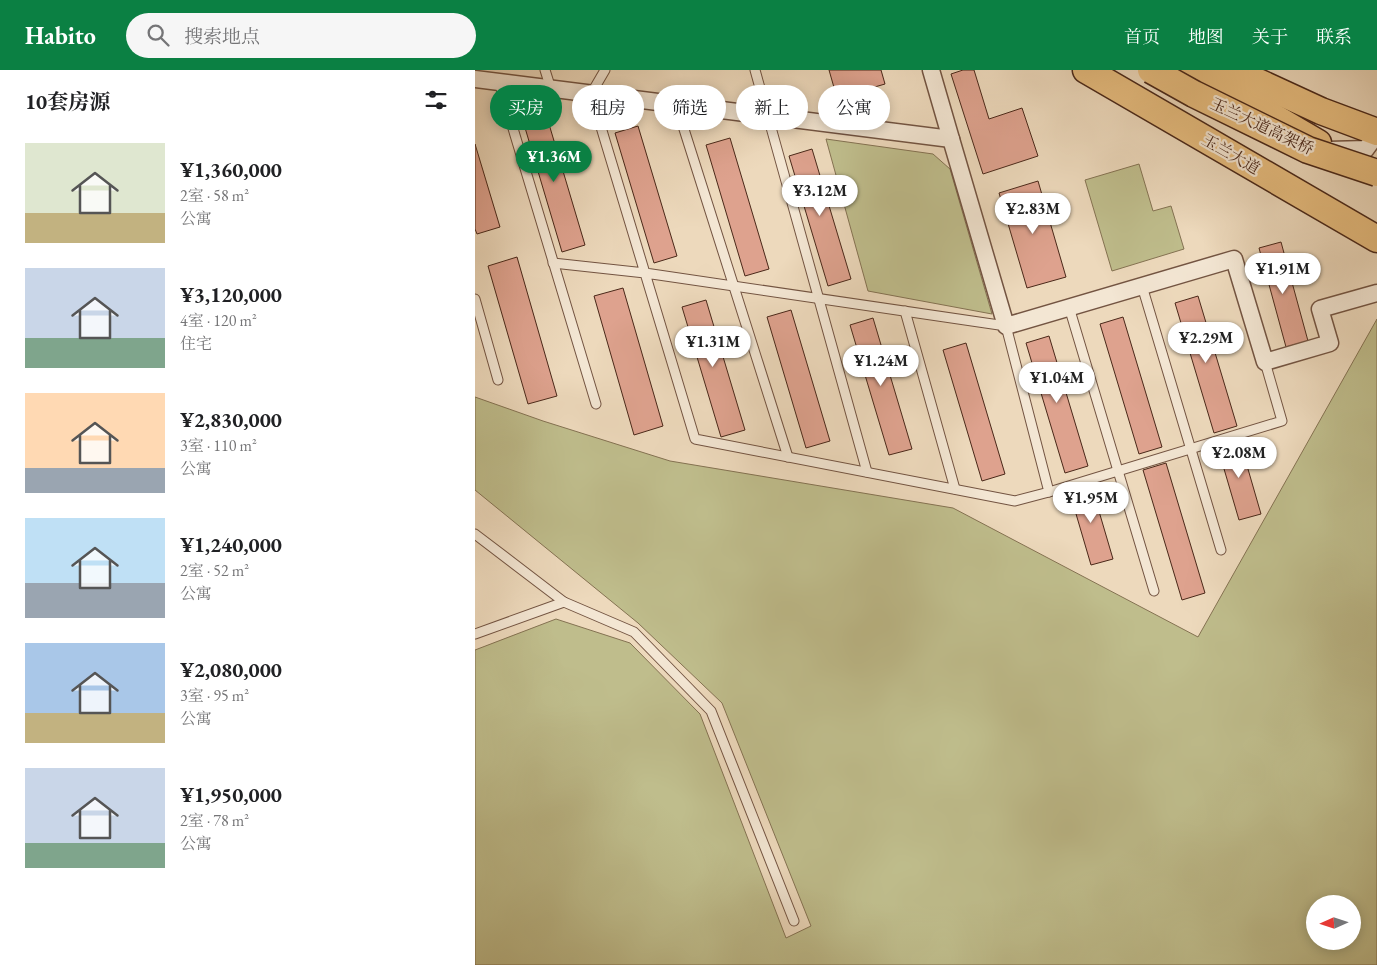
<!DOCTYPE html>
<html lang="zh">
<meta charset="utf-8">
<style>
:root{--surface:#fff;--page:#f6f6f6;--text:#202124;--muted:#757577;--accent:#0b8043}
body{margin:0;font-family:"EB Garamond","Noto Serif SC",serif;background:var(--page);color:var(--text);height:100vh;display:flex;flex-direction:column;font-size:19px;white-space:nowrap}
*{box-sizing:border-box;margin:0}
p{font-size:16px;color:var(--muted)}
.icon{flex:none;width:28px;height:28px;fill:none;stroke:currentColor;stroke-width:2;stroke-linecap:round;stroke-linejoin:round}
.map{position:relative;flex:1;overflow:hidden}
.drawer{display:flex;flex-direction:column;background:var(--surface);width:475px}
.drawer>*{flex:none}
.hud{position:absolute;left:15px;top:15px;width:475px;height:45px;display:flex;gap:10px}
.needle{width:32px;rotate:267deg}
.buttons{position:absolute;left:831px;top:825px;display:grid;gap:10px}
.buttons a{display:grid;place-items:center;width:55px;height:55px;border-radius:50%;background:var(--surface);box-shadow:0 2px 12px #0003;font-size:25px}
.price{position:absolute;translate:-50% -42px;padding:0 11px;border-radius:18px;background:#fff;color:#222;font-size:16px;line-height:32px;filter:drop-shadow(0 1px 2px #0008)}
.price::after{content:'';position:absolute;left:50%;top:30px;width:15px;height:11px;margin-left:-8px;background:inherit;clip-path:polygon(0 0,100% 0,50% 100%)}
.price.selected{background:var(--accent);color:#fff}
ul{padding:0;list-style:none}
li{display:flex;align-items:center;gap:15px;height:125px;padding:0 25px}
li span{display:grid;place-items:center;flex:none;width:140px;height:100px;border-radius:0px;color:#555}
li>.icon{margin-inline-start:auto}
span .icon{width:60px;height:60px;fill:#fffc;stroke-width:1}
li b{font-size:21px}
h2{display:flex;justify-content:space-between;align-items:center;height:60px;padding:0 25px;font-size:21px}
.tag{padding:0 18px;border-radius:22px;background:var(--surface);box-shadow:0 2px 12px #0003;font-size:18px;line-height:45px}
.tag.selected{background:var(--accent);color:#fff}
header{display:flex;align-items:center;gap:30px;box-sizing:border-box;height:70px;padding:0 25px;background:var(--accent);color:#fff}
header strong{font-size:24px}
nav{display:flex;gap:28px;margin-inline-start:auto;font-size:18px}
.search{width:350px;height:45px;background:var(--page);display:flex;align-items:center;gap:12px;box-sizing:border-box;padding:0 18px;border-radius:28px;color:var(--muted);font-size:19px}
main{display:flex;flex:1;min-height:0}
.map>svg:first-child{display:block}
</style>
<header>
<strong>Habito</strong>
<div class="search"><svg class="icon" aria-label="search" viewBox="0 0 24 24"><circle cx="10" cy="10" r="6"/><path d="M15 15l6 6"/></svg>搜索地点</div>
<nav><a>首页</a><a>地图</a><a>关于</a><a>联系</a></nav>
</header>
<main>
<section class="drawer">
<h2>10套房源<svg class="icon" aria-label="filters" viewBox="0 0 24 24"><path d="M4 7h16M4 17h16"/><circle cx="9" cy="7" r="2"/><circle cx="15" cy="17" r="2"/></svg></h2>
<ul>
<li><span style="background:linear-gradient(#dfe7d0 70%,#c2b280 0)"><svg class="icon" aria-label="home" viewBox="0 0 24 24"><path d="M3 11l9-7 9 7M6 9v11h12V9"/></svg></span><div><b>¥1,360,000</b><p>2室 · 58 m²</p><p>公寓</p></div></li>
<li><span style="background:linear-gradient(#c9d6e8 70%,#7fa58c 0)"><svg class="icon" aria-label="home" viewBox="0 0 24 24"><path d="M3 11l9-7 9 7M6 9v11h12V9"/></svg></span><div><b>¥3,120,000</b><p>4室 · 120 m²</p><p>住宅</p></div></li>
<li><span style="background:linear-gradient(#ffd9b3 75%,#9aa5b1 0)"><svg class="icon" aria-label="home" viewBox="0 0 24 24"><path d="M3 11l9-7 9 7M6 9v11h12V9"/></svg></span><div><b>¥2,830,000</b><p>3室 · 110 m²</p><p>公寓</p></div></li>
<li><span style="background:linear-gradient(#bfe0f5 65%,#9aa5b1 0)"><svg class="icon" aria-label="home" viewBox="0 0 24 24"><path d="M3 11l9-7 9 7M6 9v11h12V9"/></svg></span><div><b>¥1,240,000</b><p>2室 · 52 m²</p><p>公寓</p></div></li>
<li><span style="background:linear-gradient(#a9c7e8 70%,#c2b280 0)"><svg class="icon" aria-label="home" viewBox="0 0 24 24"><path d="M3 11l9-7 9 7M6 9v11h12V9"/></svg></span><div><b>¥2,080,000</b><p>3室 · 95 m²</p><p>公寓</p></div></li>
<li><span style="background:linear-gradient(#c9d6e8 75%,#7fa58c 0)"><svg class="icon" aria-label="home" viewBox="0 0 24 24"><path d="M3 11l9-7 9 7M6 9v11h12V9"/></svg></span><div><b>¥1,950,000</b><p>2室 · 78 m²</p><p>公寓</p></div></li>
</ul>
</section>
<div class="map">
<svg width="902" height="895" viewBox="0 0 902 895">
<rect width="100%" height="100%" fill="#edd9bc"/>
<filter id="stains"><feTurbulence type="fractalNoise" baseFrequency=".004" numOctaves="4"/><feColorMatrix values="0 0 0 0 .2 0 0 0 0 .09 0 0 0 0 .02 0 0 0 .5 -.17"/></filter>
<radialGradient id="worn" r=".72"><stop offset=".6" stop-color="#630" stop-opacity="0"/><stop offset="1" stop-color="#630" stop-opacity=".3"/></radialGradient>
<g fill="#bfbd8c" stroke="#847252" fill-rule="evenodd">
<path d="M351,69L458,84L475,99L517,244L393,221Z"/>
<path d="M664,94L678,141L696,136L709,179L637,201L610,110Z"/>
<path d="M902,249V895H0V580L81,549L155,573L225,644L311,868L336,856L247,633L163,553L0,420V327L68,351L195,391L478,438L723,567ZM840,834H878V871H840Z"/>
</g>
<g fill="#dea28e" stroke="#4a2819">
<path d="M354,0H406L410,14L362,28Z"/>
<path d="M488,0H499L514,49L547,38L563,86L508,104L476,4Z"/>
<path d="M71,44L110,175L87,182L48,51Z"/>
<path d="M163,56L202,186L179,193L140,63Z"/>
<path d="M255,68L294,199L270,206L231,75Z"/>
<path d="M0,74L25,157L2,164L0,159Z"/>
<path d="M337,79L376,209L353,216L314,86Z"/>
<path d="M563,111L591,207L552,218L524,123Z"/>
<path d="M806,172L833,271L811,277L784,178Z"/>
<path d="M42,187L82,326L53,334L13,196Z"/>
<path d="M148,218L188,356L159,365L119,226Z"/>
<path d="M723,226L762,356L739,363L700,233Z"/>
<path d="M231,230L270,360L246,367L207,237Z"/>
<path d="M316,240L355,371L331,378L292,247Z"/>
<path d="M648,247L687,377L664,384L625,254Z"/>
<path d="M398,248L437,379L414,385L375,255Z"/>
<path d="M574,266L613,396L590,403L551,273Z"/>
<path d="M491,273L530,404L507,411L468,280Z"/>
<path d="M764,368L786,444L764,450L742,375Z"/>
<path d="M691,393L730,523L707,530L668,400Z"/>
<path d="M616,414L638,489L616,495L594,420Z"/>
</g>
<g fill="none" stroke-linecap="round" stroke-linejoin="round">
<g stroke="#735442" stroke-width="11">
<g id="service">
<path d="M70,0L76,19"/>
<path d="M280,0L392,402"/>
<path d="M24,12L121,334"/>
<path d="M201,34L313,387"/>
<path d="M78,193L170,203L531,256L574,422L540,431L220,369L116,24L130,0"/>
<path d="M667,216L746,480"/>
<path d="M0,229L23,310"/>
<path d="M594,237L679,521"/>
<path d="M430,241L480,419"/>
<path d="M574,422L807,351L790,292"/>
<path d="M0,464L89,532"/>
<path d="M0,564L89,532L159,562L236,641L319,851"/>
</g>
</g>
<g stroke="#735442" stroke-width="19">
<g id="minor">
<path d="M0,9L476,69L456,0"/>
<path d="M476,69L531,256L759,189L790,292L855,273L845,239L902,223"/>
<path d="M854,80L891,79L902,64"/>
</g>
</g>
<g stroke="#4a2819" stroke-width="29">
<g id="primary">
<path d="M611,0L902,169"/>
<path d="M719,0L843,73"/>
<path d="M757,0L846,41L902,62"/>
</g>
</g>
<use href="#service" stroke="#f3e6d3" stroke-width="9"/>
<use href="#minor" stroke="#f3e6d3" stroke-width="16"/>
<use href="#primary" stroke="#e6bc7e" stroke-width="26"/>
<g stroke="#4a2819" stroke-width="29" stroke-linecap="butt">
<path id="primary-bridge" d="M676,0L719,24L833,80L902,103"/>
</g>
<use href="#primary-bridge" stroke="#e6bc7e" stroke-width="26"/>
</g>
<g text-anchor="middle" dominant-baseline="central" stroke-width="4.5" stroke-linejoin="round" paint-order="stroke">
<g font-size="16" fill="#4a2819" stroke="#f3e6d3">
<text transform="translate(787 56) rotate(25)">玉兰大道高架桥</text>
<text transform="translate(756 84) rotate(30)">玉兰大道</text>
</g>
</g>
<rect width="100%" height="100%" filter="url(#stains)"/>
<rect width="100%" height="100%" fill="url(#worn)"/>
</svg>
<div class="buttons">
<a><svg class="needle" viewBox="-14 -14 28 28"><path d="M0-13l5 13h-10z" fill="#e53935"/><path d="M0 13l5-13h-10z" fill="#757577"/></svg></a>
</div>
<b class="price selected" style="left:79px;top:113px">¥1.36M</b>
<b class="price" style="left:345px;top:147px">¥3.12M</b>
<b class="price" style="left:558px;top:165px">¥2.83M</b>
<b class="price" style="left:808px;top:225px">¥1.91M</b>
<b class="price" style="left:731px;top:294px">¥2.29M</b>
<b class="price" style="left:238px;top:298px">¥1.31M</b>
<b class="price" style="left:406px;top:317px">¥1.24M</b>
<b class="price" style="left:582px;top:334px">¥1.04M</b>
<b class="price" style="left:764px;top:409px">¥2.08M</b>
<b class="price" style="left:616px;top:454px">¥1.95M</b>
<div class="hud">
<a class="tag selected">买房</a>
<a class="tag">租房</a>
<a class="tag">筛选</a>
<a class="tag">新上</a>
<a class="tag">公寓</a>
</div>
</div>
</main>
